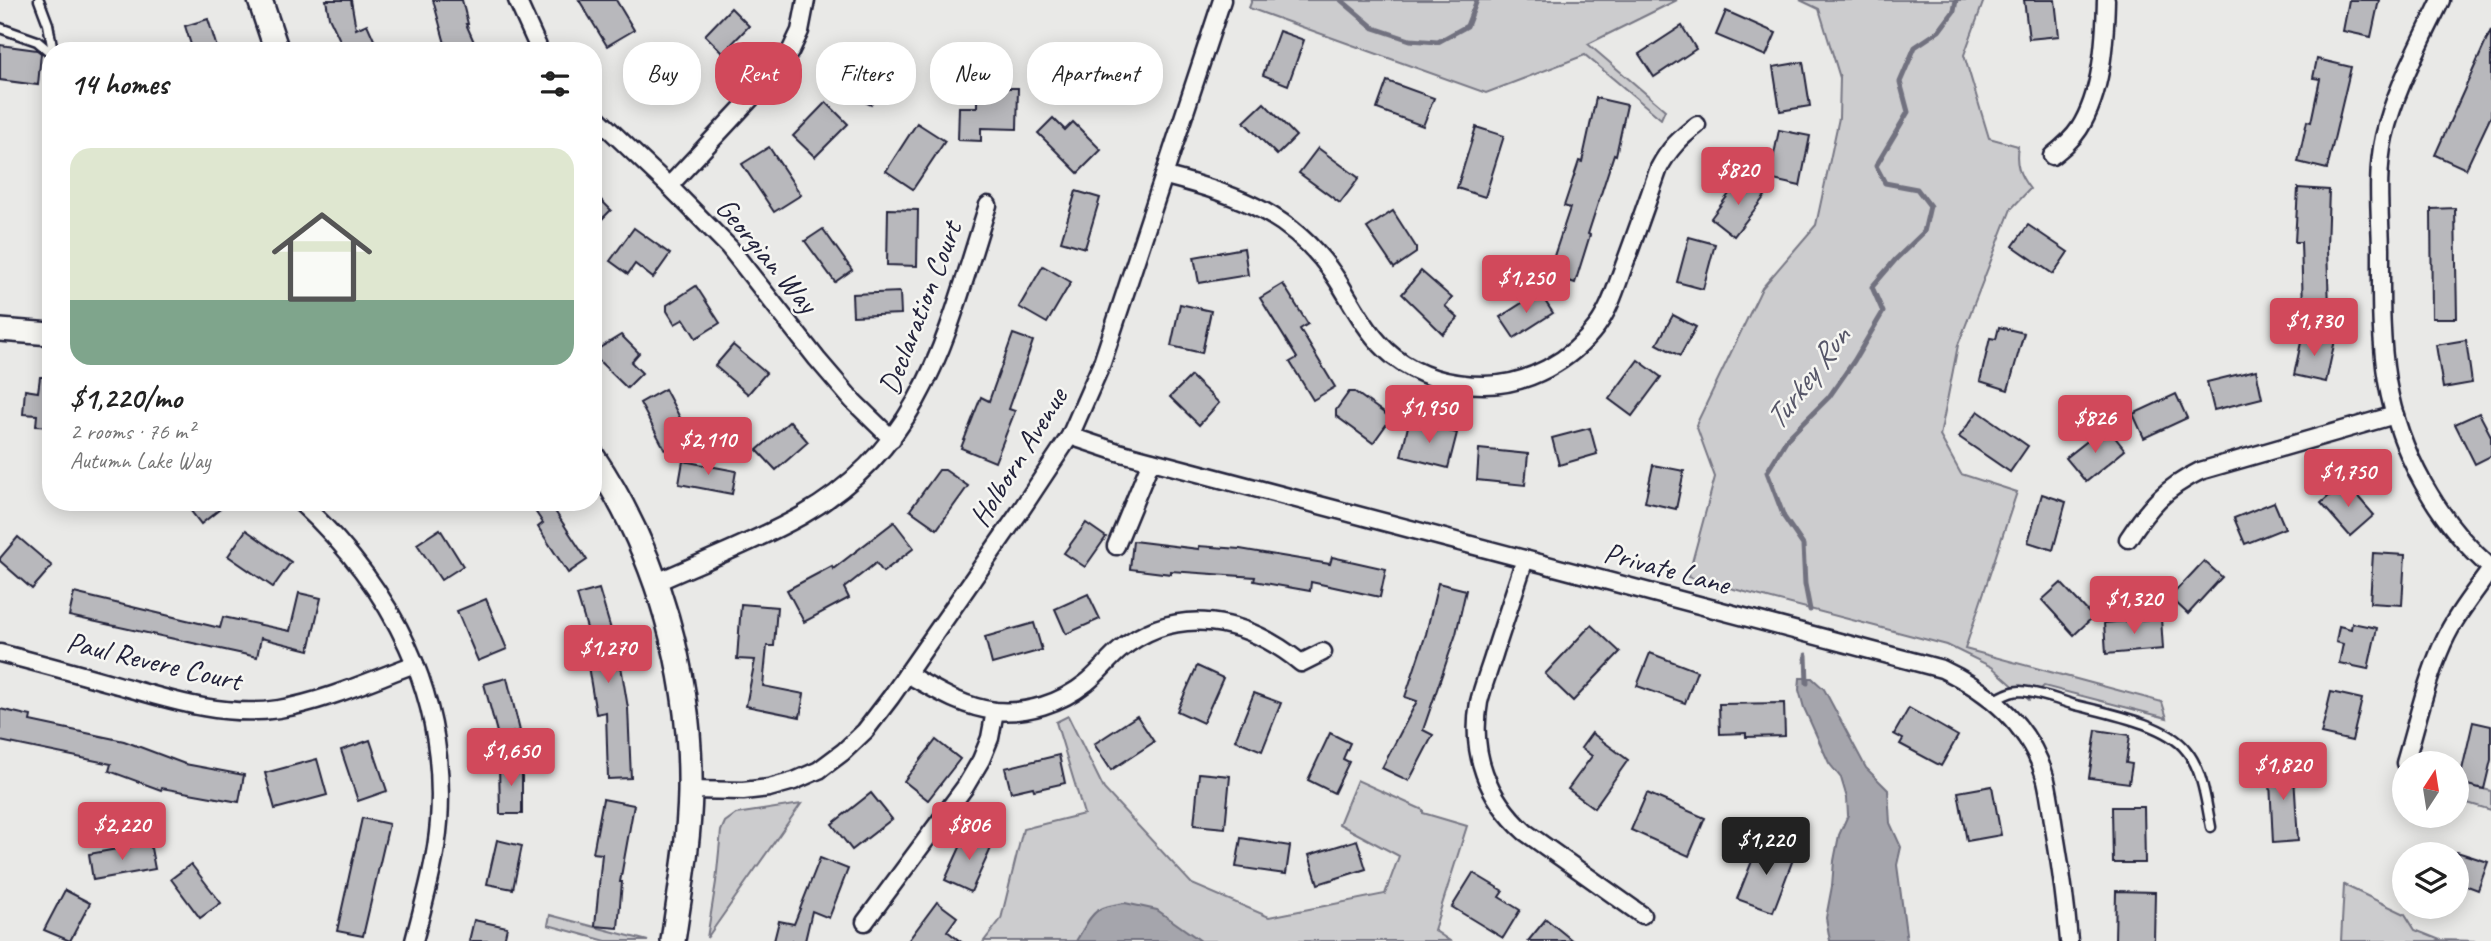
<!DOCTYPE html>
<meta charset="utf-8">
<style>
:root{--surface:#fff;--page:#f6f6f6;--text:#222;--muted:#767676;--line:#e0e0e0;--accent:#d1495b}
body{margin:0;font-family:Caveat,sans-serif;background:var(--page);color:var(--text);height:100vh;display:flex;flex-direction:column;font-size:26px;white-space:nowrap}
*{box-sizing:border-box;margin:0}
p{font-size:23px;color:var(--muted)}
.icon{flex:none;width:38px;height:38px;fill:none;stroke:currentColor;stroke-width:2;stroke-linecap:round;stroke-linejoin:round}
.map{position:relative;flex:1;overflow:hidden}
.side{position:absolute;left:42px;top:42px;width:560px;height:469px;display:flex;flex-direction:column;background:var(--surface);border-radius:28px;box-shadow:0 4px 18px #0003}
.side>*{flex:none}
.banner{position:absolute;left:623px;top:42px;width:665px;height:63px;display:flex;gap:14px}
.needle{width:46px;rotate:12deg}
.tools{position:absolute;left:2392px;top:751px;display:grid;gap:14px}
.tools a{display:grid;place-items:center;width:77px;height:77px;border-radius:50%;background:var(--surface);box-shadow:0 4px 18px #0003;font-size:35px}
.price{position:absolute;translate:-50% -60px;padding:0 16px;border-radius:7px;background:var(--accent);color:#fff;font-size:23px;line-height:46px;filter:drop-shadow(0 2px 4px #0008)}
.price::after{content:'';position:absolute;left:50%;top:42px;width:21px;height:16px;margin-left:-10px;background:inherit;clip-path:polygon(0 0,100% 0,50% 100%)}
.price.on{background:#222;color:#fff}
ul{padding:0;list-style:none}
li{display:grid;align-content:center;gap:14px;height:371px;padding:0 28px}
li+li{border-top:2px solid var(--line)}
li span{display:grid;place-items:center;height:217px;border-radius:21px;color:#555}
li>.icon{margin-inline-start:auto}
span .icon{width:126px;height:126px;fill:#fffc;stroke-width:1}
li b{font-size:30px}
h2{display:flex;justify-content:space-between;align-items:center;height:84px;padding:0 28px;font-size:30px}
.pill{padding:0 24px;border-radius:28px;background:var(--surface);box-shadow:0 4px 18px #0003;font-size:24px;line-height:63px}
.pill.on{background:var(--accent);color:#fff}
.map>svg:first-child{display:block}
</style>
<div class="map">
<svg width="2491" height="941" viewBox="0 0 2491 941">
<rect width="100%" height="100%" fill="#e9e9e7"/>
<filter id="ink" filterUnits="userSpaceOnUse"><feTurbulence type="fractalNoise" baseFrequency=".0143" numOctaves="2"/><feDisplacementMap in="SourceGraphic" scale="14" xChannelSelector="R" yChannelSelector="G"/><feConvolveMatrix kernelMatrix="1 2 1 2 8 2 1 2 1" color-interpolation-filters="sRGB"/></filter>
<g filter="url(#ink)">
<g fill="#ccccce" stroke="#777784" stroke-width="2">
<path d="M1252,0H1677L1588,44L1665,110L1661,119L1585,55L1486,93L1249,8Z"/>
<path d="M1800,0H1984L1964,55L1989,138L2018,146C2015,164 2019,175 2030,189L2011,209L1958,345L1940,436L1961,474L2017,492L1965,649L2162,702L2167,718L2044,686L2029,700L1992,667L1947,645L1688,577L1715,477L1696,425L1762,288L1816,225L1839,118L1840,78L1819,9Z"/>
<path d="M1068,716L1104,789L1192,884L1269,917L1385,894L1399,856L1339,824L1357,780L1423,810V813L1467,826L1434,930L1450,941H984L1001,919L1023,829L1084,814L1056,722Z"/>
<path d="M2457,782L2491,791V810L2457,800Z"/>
<path d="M801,804L707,938L716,882L721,831L725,822L736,814Z"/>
<path d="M2344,885L2405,914L2415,930L2440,940L2477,941H2341Z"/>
<path d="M550,915L648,941H606L548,925Z"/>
</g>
<g fill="#a5a5ac" stroke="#71717f" stroke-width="2">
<path d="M1800,678H1812L1824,689L1866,768L1888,790L1890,823L1901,847L1897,865L1907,941H1830L1826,918L1832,886L1834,861L1839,835L1848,815L1847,798L1841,778L1829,763L1804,708L1799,690Z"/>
<path d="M1125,903L1157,910L1201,941H1076C1093,914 1091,907 1125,903Z"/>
</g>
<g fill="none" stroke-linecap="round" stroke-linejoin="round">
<g stroke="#71717f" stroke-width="5">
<path d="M1341,0L1374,28L1410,40L1438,42L1467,26L1477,0"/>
<path d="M1810,610L1805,584L1803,545L1784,517L1767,472L1787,439L1829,397L1854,361L1883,312L1872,287L1896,259L1924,232L1930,206L1917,189L1885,183L1876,166L1908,112L1900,82L1915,47L1939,31L1954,11L1956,0"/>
<path d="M1806,655L1807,683"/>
</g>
</g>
<g fill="#b8b8bc" stroke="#22223b" stroke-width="2">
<path d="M326,0H351L356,29L367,24L379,51H345L329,17Z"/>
<path d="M433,0H462L468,24H466L478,51H447Z"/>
<path d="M579,0H616L634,30L607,46Z"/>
<path d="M2024,0H2055L2059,36L2029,39Z"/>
<path d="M2349,0H2379L2371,37L2343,31Z"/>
<path d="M731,8L749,26L723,53L705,35Z"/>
<path d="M1726,11L1776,33L1766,56L1716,35Z"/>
<path d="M208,19L218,51H193L185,26Z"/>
<path d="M1682,26L1696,49L1654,77L1639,54Z"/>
<path d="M2491,30V116L2466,169L2435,155Z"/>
<path d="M1279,31L1304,40L1288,85L1263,75Z"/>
<path d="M0,45L37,50L41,53L38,85L0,80Z"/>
<path d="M856,49L880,61L871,80L881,84L871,105L837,88Z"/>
<path d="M640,59L694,70L690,92L636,80Z"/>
<path d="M2317,59L2351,67L2327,169L2298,162L2307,121L2311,122L2320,79L2313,78Z"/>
<path d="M1803,62L1810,106L1780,111L1773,67Z"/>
<path d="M1387,81L1434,98L1423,126L1377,109Z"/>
<path d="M997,88H1018L1017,129L981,128V141L958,140L959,107H977V96L997,97Z"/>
<path d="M1596,98L1627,105L1616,155L1614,154L1588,234L1590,235L1575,283L1548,274L1570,208L1564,206L1579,161L1582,162Z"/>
<path d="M826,102L848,124L815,157L793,136Z"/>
<path d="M1264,103L1296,136L1277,155L1244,122Z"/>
<path d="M1053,118L1065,130L1073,122L1101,150L1078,173L1038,133Z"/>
<path d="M917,123L945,141L913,189L886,171Z"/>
<path d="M1476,127L1504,136L1485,197L1457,188Z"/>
<path d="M1779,130L1810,136L1800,186L1769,179Z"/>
<path d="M769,147L801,195L774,212L742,164Z"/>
<path d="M1318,148L1359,178L1340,203L1299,173Z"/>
<path d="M1741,178L1765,196L1734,236L1711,218Z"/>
<path d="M2298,188L2329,190L2327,248L2329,308H2303L2301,242H2295Z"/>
<path d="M1076,191L1100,198L1085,248L1061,241Z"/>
<path d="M593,192L611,210L593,228Z"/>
<path d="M2455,208L2457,318H2432L2431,209Z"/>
<path d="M888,209L918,210L917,266L887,265Z"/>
<path d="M1393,211L1416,247V253L1394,268L1367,228Z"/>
<path d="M2028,225L2068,252L2053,274L2013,246Z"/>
<path d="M634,228L670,254L653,278L635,264L628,274L610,261Z"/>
<path d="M823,229L852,270L835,282L805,241Z"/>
<path d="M1689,237L1715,244L1703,289L1677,282Z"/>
<path d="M1244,248L1248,275L1199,283L1194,257Z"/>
<path d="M1043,266L1071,282L1047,323L1019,307Z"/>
<path d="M1421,271L1452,298L1445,306L1458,318L1443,334L1402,294Z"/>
<path d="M1283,284L1308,324L1300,329L1335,387L1313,400L1290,362L1297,358L1260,298Z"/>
<path d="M696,286L720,323L696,338L684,319L675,324L667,311V305Z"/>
<path d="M900,292L901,314L853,316L852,294Z"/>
<path d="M1539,292L1553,313L1514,338L1500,317Z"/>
<path d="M1180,304L1211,311L1202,353L1171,346Z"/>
<path d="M1673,315L1696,327L1680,356L1657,344Z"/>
<path d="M1999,327L2024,333L2008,390L1980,381L1990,338L1996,339Z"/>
<path d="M2303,333L2335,340L2326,382L2294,375Z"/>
<path d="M1013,334L1033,341L1009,409L1015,411L995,462L961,448L981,397L989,401Z"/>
<path d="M621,335L639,353L631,362L642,373L627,388L593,355V352Z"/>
<path d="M2466,340L2472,383L2443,388L2436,345Z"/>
<path d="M733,345L766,373L748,394L715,366Z"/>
<path d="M1638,360L1661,377L1632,416L1609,399Z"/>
<path d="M2256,370L2262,398L2214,410L2207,382Z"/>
<path d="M1191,376L1219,403L1199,425L1170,397Z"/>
<path d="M40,377H51V427L36,426L37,415L23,414L25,390L38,392Z"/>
<path d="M665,389L690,437L665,450L640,403Z"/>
<path d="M1349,392H1355L1391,418L1373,443L1336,416V410Z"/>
<path d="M2176,394L2187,418L2144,438L2133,414Z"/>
<path d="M1978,411L2028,446L2010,472L1959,437Z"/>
<path d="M2479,413L2491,436V456L2475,464L2455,424Z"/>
<path d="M790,421L808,442L776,470L757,450Z"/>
<path d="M1409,422L1457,433L1448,468L1401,456Z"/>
<path d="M1590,428L1597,454L1559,465L1552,438Z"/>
<path d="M2100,431L2104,437L2110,431L2125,450L2086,482L2066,458Z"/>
<path d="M1479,449L1528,454L1525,485L1477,480Z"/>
<path d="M683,461L736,471L732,494L679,484Z"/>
<path d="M1653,465L1684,471L1676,509L1645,502Z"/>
<path d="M939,470H945L968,486L937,529L910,510Z"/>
<path d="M2345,482L2374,515L2350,536L2321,503Z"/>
<path d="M2042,494L2066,502L2053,550L2028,542Z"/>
<path d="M184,502H229L201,524Z"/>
<path d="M529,502H549L587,560L568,573L538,527L543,523Z"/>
<path d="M2274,502L2285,528L2245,544L2234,518Z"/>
<path d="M894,522L914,548L883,572L876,563L844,588L849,598L804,622L787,590L832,566L833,569Z"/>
<path d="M1086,523L1106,537L1085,567L1064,553Z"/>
<path d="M440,529L463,566L441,580L417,544Z"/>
<path d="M246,530L291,562L273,587L228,556Z"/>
<path d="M18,537L52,566L32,589L0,561V558Z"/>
<path d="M1133,541L1199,549V546L1240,549L1330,564L1332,557L1386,569L1380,597L1311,582L1310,591L1254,581L1255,577L1171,571V574L1130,569Z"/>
<path d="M2373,553L2405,555L2402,605L2370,603Z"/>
<path d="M2204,561L2222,577L2188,614L2170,597Z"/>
<path d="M1438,583L1466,590L1456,634L1423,730L1433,735L1409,781L1382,768L1417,701L1405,697L1426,634Z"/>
<path d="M2061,583L2093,617L2074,635L2042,600Z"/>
<path d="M599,589L620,660L628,708L631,778L608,779L606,712L596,714L587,660L596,658L577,595Z"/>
<path d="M74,593L220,628L223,617L290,631L299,593L321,598L309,650L261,638L257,657L69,616Z"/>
<path d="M1088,594L1100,619L1066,634L1055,609Z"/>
<path d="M486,599L507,649L478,661L457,611Z"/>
<path d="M741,604L777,607L774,646H767L763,686L804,694L800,717L746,706L755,660L737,659Z"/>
<path d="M2161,618L2163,649L2106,654L2104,623Z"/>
<path d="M1034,623L1042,650L992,664L985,637Z"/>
<path d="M2352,623L2377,628L2368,669L2339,663L2343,644L2336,642L2339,626L2351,629Z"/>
<path d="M1591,625L1620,652L1573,701L1545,674Z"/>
<path d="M1650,653L1697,671L1685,703L1637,686Z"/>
<path d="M1197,666L1223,678L1203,723L1177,711Z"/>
<path d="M507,678L520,731L498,736L484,684Z"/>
<path d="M2331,692L2362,699L2352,741L2321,734Z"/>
<path d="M1254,693L1281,703L1262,751L1235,740Z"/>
<path d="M1784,703L1785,736L1746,737V733L1720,734L1719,704Z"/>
<path d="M1909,708L1958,736L1941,766L1900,744L1903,739L1894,734Z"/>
<path d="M0,709L31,716L30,721L124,741L185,764L244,775L239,802L162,788L161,790L109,771L111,764L0,741Z"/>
<path d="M1137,716L1154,742L1111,770L1094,744Z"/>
<path d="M2473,722L2491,726V760L2484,789L2459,783Z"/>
<path d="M2096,730L2130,735L2126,763L2132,764L2129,783L2089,778Z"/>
<path d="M1330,733L1350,743L1343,759L1349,762L1334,793L1308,780Z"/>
<path d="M1592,733L1628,760L1594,808L1568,789L1592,756L1581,748Z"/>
<path d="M370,740L387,791L358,801L341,750Z"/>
<path d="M936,740L960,759L928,800L904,781Z"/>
<path d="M1059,755L1065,783L1034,790L1033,787L1011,792L1005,768Z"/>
<path d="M317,759L327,795L275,809L265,773Z"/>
<path d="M2293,760L2298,841L2273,843L2269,761Z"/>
<path d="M499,763H522V814H500Z"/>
<path d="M1199,773L1230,776L1225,828L1194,825Z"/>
<path d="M1992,786L2001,835L1967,841L1958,792Z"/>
<path d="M871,793L892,819L852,850L832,824Z"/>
<path d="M1647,793L1705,818L1689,856L1631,830Z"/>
<path d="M603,799L634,805L620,882H622L618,928L595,926L602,854L593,853Z"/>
<path d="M2112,807H2144L2145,863H2113Z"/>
<path d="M362,818L389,824L363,936L337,931Z"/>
<path d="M967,832L993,844L971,892L945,880Z"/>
<path d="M1241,838L1290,846L1286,874L1236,867Z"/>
<path d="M497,840L522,846L513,889L487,884Z"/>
<path d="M1357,840L1366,869L1318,884L1309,855Z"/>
<path d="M1760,841L1795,854L1773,912L1737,899Z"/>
<path d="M150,843L155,869L93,880L89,854Z"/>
<path d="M2457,852L2488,862L2478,890L2457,882Z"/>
<path d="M820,858L848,869L829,918L812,911L805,941H774L779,921L794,924Z"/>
<path d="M191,864L221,903L200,918L171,879Z"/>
<path d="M1473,873L1503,891L1499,897L1520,910L1503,938L1452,907Z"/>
<path d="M65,890L90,903L70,941L44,930Z"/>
<path d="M2116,891L2155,892L2154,941H2115Z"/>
<path d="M937,902L957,917L947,931L960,941H908Z"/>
<path d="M1546,919L1573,941H1528Z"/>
<path d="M474,920L507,927L504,941H469Z"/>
</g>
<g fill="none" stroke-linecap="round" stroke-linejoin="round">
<g stroke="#22223b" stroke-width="13">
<g id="service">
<path d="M39,0L48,24L53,51"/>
<path d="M0,28L37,41L51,53"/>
<path d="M1995,700C2003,696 2010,691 2020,691C2038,692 2056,699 2072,704C2105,713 2165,723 2186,750C2203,770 2206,802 2211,827"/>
</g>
</g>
<g stroke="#22223b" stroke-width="21">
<g id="minor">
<path d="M517,0L540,51"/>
<path d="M2441,0C2420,45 2395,89 2384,137C2376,173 2380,212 2381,248C2381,292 2380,337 2387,381C2399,452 2437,521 2491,568"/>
<path d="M593,114L669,186L729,247L817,359L853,401L892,439"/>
<path d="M2052,156C2062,148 2072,140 2079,129C2102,93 2105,42 2106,0"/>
<path d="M1166,176C1237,194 1296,215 1338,281C1355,308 1368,336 1394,357C1420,377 1452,385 1484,385C1528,385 1571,361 1597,326C1611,307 1617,284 1625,263C1637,231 1648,199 1659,168C1669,149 1680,138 1697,125"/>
<path d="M669,186L769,79L790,52L800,31L806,0"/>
<path d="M1070,436L1118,452L1942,669C1991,692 2031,727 2046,780C2050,797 2052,816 2055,834C2061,869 2066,905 2069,941"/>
<path d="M300,502C392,587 448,694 439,822C436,862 424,902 414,941"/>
<path d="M2128,539C2149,507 2165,488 2200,471L2395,415"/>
<path d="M1116,546L1151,461"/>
<path d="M1525,559C1515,590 1505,621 1495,651C1490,668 1483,685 1479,702C1470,753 1487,798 1525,832L1642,915"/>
<path d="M655,583C703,561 755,542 801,516C926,445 947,332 988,205"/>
<path d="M0,653C39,663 79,674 118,685C170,700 225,718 279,709C326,701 371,680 415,664"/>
<path d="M907,674C936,690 962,707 995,711C1027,714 1061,703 1086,683C1098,674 1108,660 1120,650C1178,603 1247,619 1301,663L1323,652"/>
<path d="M2405,763C2417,723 2426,681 2443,643C2455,616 2474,593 2491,569"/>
<path d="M690,790L743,791L769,788L794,781L819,770L843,752L865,731L891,697L1019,513L1070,436L1102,363L1222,0"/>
<path d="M865,922L965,787L981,760L990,738L995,711"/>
</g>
</g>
<g stroke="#22223b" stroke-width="26">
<path id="tertiary" d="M0,330L51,334"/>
</g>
<g stroke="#22223b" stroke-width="28">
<g id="secondary">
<path d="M260,0L277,51"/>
<path d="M593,457C658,554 692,676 690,792C689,842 680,892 673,941"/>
</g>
</g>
<use href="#service" stroke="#f6f6f2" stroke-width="8"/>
<use href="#minor" stroke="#f6f6f2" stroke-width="16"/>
<use href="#tertiary" stroke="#f6f6f2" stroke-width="21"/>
<use href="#secondary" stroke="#f6f6f2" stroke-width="23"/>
</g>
</g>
<g text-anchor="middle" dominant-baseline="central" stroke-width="5" stroke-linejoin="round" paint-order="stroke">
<g font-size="30" fill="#22223b" stroke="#f6f6f2">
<text transform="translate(767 255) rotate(50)">Georgian Way</text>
<text transform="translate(920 308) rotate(-69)">Declaration Court</text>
<text transform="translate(1018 457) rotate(-58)">Holborn Avenue</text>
<text transform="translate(1667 568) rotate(15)">Private Lane</text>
<text transform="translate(154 661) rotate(13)">Paul Revere Court</text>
</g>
<g font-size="32" font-style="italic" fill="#565668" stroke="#f6f6f2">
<text transform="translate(1807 378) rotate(-53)">Turkey Run</text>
</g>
</g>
</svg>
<div class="tools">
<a><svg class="needle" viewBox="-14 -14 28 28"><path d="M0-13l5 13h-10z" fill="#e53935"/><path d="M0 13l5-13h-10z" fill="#767676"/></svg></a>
<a><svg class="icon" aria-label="layers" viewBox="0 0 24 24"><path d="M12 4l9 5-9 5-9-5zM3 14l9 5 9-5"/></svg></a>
</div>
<b class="price" style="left:1738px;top:207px">$820</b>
<b class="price" style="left:1526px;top:315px">$1,250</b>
<b class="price" style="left:2314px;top:358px">$1,730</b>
<b class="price" style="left:1429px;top:445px">$1,950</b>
<b class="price" style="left:2095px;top:455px">$826</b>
<b class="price" style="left:708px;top:477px">$2,110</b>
<b class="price" style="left:2348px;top:509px">$1,750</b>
<b class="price" style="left:2134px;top:636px">$1,320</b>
<b class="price" style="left:608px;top:685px">$1,270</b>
<b class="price" style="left:511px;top:788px">$1,650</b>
<b class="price" style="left:2283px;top:802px">$1,820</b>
<b class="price" style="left:122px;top:862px">$2,220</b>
<b class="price" style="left:969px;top:862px">$806</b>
<b class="price on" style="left:1766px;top:877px">$1,220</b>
<div class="banner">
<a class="pill">Buy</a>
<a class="pill on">Rent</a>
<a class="pill">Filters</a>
<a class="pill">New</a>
<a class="pill">Apartment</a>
</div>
<section class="side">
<h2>14 homes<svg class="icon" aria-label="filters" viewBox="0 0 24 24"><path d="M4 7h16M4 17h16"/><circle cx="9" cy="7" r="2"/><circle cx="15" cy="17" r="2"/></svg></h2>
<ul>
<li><span style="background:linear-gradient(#dfe7d0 70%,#7fa58c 0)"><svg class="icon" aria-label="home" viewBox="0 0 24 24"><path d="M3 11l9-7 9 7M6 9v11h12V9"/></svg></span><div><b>$1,220/mo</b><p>2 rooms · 76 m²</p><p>Autumn Lake Way</p></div></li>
</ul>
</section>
</div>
